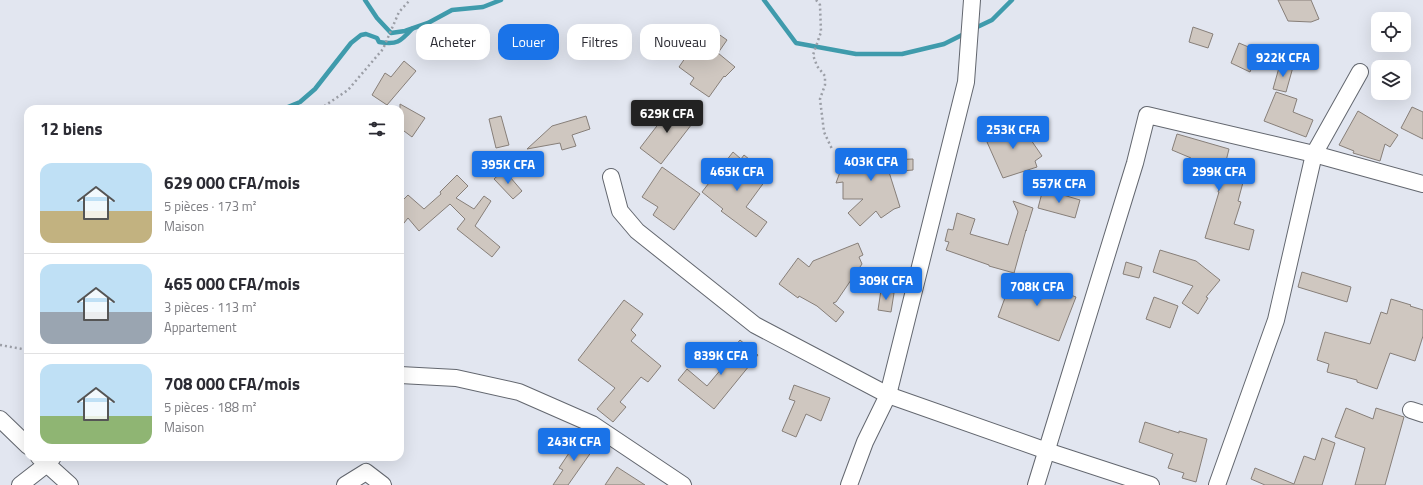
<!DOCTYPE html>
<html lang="fr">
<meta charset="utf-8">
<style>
:root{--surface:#fff;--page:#f2f2f3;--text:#2b2b33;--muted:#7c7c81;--line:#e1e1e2;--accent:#1a73e8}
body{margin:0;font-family:"Titillium Web",sans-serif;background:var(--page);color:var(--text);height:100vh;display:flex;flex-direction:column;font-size:15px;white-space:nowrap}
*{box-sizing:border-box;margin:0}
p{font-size:13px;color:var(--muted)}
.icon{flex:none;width:22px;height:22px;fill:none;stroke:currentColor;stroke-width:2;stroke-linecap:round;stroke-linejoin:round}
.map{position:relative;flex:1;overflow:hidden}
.side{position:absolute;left:24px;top:105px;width:380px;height:356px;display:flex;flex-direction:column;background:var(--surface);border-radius:12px;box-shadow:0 4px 16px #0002}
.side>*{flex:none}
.guide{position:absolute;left:416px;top:24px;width:380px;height:36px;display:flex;gap:8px}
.tools{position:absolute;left:1371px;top:12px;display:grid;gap:8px}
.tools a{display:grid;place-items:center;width:40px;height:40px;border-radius:8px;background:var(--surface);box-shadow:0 4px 16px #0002;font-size:20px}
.price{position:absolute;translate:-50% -34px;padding:0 9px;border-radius:4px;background:var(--accent);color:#fff;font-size:13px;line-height:26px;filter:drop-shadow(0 1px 2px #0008)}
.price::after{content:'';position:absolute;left:50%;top:24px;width:12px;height:9px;margin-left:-6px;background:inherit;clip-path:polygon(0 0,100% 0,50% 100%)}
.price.on{background:#222;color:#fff}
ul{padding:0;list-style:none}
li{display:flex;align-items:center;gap:12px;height:100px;padding:0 16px}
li+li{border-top:1px solid var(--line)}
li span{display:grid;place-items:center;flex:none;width:112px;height:80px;border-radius:12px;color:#555}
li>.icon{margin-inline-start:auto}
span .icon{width:48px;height:48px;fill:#fffc;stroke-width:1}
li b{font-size:17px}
h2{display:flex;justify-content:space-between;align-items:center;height:48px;padding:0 16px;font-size:17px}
.pill{padding:0 14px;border-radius:12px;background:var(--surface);box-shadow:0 4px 16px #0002;font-size:14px;line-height:36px}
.pill.on{background:var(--accent);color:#fff}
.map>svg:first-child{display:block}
</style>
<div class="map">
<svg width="1423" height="485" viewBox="0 0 1423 485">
<rect width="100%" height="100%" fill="#e2e6f0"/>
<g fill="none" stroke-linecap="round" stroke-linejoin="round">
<g stroke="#3f9bac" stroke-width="4.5">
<path d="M365,0L377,18L391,33L405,31L428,23L452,10L483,7L501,0"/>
<path d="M764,0L796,43L856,54H902L944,44L966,33"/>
<path d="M973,29L992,20L1012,0"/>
<path d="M283,109L300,102L315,89L351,43L361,35L366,34L377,38L379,42C397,45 400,42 412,29"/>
</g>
</g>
<g fill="#cfc7c0" stroke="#877f79">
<path d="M1278,0H1311L1319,19L1311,22L1288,21Z"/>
<path d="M707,26L727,40L718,53L735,67L725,77L724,76L709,97L690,84L694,78L679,67Z"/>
<path d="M1193,27L1213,34L1208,48L1189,42Z"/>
<path d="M1239,43L1258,51L1250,72L1231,63Z"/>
<path d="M404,61L416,71L387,105L372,95L385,73L391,77Z"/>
<path d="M1280,64L1293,67L1286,92L1273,89Z"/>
<path d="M1276,92L1297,99L1293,112L1313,120L1306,137L1264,121Z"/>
<path d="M400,104L425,118L412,137L400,128Z"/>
<path d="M673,105L695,120L661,164L640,148Z"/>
<path d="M1412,107L1423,112V139L1401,128Z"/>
<path d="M1358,111L1398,135L1390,147L1385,144L1380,161L1353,153L1354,151L1339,145Z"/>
<path d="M501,116L509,145L496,148L489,119Z"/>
<path d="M586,116L590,129L572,135L576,146L562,150L560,143L527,149L552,126Z"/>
<path d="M1004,121L1009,131L1020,124L1042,156L1035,161L1037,167L1003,178L987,142L995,138L990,132Z"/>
<path d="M1177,134L1229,149L1224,169L1245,175L1238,201L1241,202L1234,224L1254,230L1249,250L1205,238L1219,192H1218L1223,172L1190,162L1191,158L1172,150Z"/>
<path d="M887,149V160L913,159V170L889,172L900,207L894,209L881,218L876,211L860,226L848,213L863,199H843V182L836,183L844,161L842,154L851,151Z"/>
<path d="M733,152L741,159L744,155L760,168L756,174L765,181L746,207L767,222L756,237L721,211L723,209L702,192Z"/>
<path d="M662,167L700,194L674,230L653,215L658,207L642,197Z"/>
<path d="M504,170L522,191L513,199L494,179Z"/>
<path d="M457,175L468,186L456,198L474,209L484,196L491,201L475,226L500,247L492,257L457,229L465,219L450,204L419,231L408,218L400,228V203L408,195L424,209L441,194L440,192Z"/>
<path d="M1043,189L1080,200L1075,218L1038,208Z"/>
<path d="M1013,201L1033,208L1026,231V230L1014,273L989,266V265L946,250L949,242L945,241L948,229L953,230L957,213L975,219L970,234L1008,245L1018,212Z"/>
<path d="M858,243L863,255L859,257L862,264L836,302L833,303L844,312L836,322L817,306L799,296L798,298L779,284L798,258L809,267L813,261Z"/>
<path d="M1160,250L1196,261L1220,280L1206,297L1208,298L1198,314L1182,303L1193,286L1153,272Z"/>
<path d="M1126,262L1142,267L1139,278L1123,274Z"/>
<path d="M1302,272L1351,287L1347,302L1298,287Z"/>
<path d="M1014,273L1076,297L1059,341L998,317Z"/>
<path d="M881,290L894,293L891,312L878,310Z"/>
<path d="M1154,297L1178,306L1170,328L1146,319Z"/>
<path d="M1391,299L1411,305L1410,306L1423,310V336L1415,361L1390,353L1377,389L1357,382V380L1327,372L1329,364L1317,360L1325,332L1370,344L1381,312L1387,314Z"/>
<path d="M624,300L643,314L631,330L636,335L631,341L661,366L648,382L641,377L620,402L626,407L613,422L597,409L615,388L578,360Z"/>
<path d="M740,340L758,355L714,409L678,380L687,369L707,386L733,355L730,352Z"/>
<path d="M794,385L830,398L821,421L806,414L796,437L782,431L795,401L789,399Z"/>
<path d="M1346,408L1373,419L1376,408L1404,417L1385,485H1355L1365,448L1335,437Z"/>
<path d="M1145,422L1179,433V431L1207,439L1196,482L1182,478L1184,473L1168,468L1173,454L1139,442Z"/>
<path d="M579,438L594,448L568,485H553L563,470L559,468Z"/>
<path d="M1322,438L1335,443L1322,485H1265L1251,479L1255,468L1294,484L1304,456L1315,460Z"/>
<path d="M617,467L645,485H605Z"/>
</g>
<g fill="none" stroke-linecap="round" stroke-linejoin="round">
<g stroke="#63676f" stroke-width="18">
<g id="street">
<path d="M611,177L620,211L637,231L755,325L888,395L1047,451L1151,485"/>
<path d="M400,375L456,378L519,392L592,424L683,485"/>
<path d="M1411,410L1423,414"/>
<path d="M0,419L28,446"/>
<path d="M39,457L70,485"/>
<path d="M20,485L47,464L53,457"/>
<path d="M345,485L366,472L383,485"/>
<path d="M849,485L865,442L888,395L966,82L972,0"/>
<path d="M1036,485L1135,163L1147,115L1314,154L1423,184"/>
<path d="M1217,485L1276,320L1314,154L1360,72"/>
</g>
</g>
<g stroke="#9b9ea6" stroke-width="2.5" stroke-dasharray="2 3" stroke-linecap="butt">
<path d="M816,0L820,5L821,32L813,55L817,66L825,76V85L820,99L824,132L832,149"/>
<path d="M320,109L348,90L383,49L399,12L410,0"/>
<path d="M0,345L28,350"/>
</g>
<use href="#street" stroke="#fff" stroke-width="16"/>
</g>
</svg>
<div class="tools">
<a><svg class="icon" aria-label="locate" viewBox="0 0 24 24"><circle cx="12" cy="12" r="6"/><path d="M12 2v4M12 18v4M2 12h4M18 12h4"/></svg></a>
<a><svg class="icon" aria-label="layers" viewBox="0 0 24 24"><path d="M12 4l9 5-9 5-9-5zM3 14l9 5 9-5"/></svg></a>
</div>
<b class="price" style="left:1283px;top:78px">922K CFA</b>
<b class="price on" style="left:667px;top:134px">629K CFA</b>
<b class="price" style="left:1013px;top:150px">253K CFA</b>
<b class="price" style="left:871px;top:182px">403K CFA</b>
<b class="price" style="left:508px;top:185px">395K CFA</b>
<b class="price" style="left:737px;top:192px">465K CFA</b>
<b class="price" style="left:1219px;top:192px">299K CFA</b>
<b class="price" style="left:1059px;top:204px">557K CFA</b>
<b class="price" style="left:886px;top:301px">309K CFA</b>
<b class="price" style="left:1037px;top:307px">708K CFA</b>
<b class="price" style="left:721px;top:376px">839K CFA</b>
<b class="price" style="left:574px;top:462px">243K CFA</b>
<div class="guide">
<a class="pill">Acheter</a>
<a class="pill on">Louer</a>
<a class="pill">Filtres</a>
<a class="pill">Nouveau</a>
</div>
<section class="side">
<h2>12 biens<svg class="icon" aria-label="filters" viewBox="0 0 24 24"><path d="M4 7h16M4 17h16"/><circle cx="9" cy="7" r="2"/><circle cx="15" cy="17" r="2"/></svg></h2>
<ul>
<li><span style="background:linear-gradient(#bfe0f5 60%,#c2b280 0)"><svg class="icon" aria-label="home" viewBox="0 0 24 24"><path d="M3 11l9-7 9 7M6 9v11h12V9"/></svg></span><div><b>629 000 CFA/mois</b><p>5 pièces · 173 m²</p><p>Maison</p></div></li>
<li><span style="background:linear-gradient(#bfe0f5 60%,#9aa5b1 0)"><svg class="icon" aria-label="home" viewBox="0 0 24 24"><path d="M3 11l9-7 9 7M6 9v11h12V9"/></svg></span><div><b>465 000 CFA/mois</b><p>3 pièces · 113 m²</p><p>Appartement</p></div></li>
<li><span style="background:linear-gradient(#bfe0f5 65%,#8fb573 0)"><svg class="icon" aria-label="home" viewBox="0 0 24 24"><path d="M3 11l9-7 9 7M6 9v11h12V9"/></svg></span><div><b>708 000 CFA/mois</b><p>5 pièces · 188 m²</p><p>Maison</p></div></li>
</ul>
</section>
</div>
